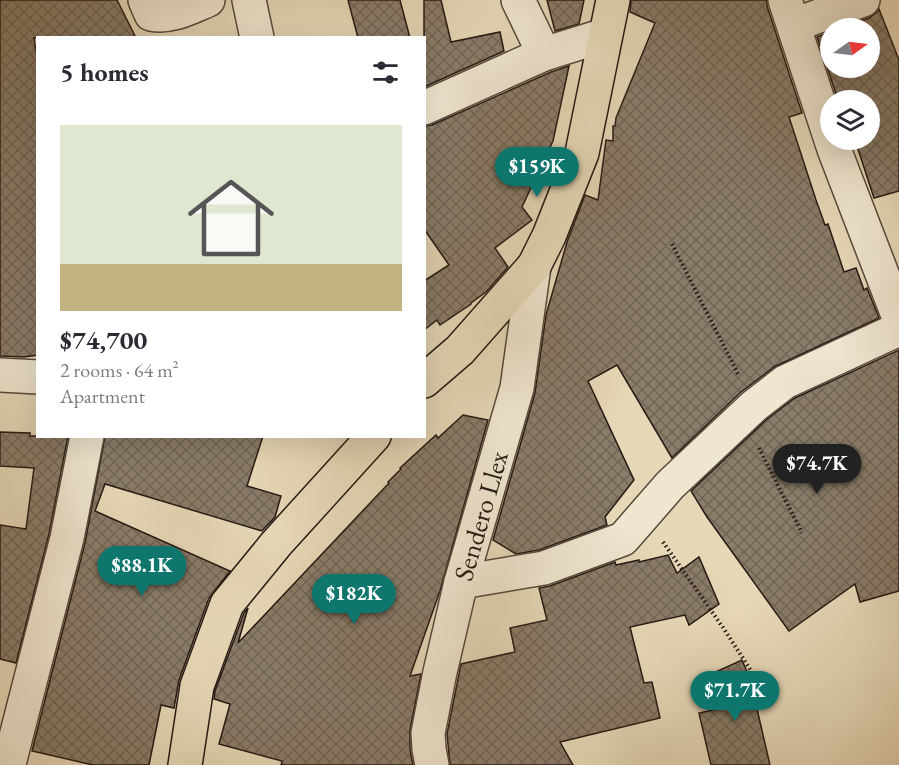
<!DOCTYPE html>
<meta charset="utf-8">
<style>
:root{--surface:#fff;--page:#f7f7f7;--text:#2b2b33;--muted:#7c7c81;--line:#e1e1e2;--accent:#0f766e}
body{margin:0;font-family:"EB Garamond",serif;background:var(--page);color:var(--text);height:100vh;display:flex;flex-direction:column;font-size:22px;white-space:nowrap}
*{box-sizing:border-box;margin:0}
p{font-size:20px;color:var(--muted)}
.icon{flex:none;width:33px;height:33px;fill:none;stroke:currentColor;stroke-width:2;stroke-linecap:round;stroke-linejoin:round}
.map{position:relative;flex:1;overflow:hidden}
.panel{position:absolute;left:36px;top:36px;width:390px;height:402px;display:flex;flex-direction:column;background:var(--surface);border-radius:0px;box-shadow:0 6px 24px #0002}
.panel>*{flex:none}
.needle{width:39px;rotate:76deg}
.controls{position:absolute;left:820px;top:18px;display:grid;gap:12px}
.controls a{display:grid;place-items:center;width:60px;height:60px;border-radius:50%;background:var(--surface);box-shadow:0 6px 24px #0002;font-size:30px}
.price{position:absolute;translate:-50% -51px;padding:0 14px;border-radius:21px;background:var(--accent);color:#fff;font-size:20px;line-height:39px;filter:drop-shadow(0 2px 3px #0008)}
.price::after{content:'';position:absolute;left:50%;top:36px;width:18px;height:14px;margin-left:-9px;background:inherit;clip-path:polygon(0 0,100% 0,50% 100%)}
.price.active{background:#222;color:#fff}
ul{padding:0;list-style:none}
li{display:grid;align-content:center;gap:12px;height:318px;padding:0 24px}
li+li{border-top:2px solid var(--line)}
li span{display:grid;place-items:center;height:186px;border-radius:0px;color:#555}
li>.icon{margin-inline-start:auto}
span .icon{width:108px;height:108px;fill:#fffc;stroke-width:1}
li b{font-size:26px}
h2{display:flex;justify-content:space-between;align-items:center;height:72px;padding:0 24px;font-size:26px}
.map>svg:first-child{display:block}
</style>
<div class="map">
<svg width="899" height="765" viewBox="0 0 899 765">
<defs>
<pattern id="building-cross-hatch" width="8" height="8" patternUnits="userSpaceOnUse" patternTransform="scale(1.5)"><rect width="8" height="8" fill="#897c69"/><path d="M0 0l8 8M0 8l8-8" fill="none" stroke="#706555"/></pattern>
</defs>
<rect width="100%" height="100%" fill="#e6d8b7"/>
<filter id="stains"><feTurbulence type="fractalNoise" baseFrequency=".00333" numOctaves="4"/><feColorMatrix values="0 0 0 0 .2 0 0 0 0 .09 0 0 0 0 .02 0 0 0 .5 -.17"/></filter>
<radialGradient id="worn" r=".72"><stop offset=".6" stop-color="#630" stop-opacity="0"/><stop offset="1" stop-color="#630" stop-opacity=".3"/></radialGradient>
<g fill="url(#building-cross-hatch)" stroke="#251914" stroke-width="1.5">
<path d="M0,0H117L136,38H34L38,64V355L24,357L0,356Z"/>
<path d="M348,0H400L410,38H358Z"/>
<path d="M424,0H441L451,42L500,32L504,51L424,87Z"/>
<path d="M547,0H584L579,24L555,31Z"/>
<path d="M631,0H767V6L802,113L789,117L816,200L825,225L828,224L844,272L856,268L864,290L867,288L879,318L774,367L741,392L672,458L617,365L588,381L634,480L605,517L607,525L539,550L516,554L493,540L535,393L546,315L567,242L585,195L598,200L606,140L613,141V126H615L616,118L655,23L630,12Z"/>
<path d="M879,9L899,60V191L874,198L855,140H870V100H838L817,37L831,32V68H870V28H839L869,18L877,12Z"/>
<path d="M569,66L553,141L522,207L532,220L495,248L508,267L486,292L471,303V304L440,325L437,320L424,330V281L449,265L424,229V126L432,125L551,72Z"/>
<path d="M899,350V591L860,602L855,584L789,631L707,517L691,491L766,420L795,398Z"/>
<path d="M463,415L488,420L440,591L410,676L421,674L410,730V750L413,765H281L282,761L219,744L230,704L214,699L215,691L244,613L248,608L238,643L389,483L388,482L401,469L400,468L436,435L438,438Z"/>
<path d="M0,432L30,433V436H68L49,534L16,663L0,659V525L26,529L34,468L0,466Z"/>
<path d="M105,436H263L247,486L281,496L275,517L262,531L105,484L95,511L230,571L209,598L179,680L174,708L161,705L149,765H93L32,751L85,543Z"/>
<path d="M668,555L677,573L699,557L719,604L689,625L685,615L630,627L644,683L652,682L660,718L560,742L573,765H450L447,734L461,664L515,652L510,628L547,620L539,588L550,586L615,562L616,565L639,560V562Z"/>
<path d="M742,660L757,695L754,696L770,765H711L699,713L726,707L711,674Z"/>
</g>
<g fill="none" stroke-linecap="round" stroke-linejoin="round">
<g stroke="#55493d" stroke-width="36">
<g id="minor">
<path d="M145,0L151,14C171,18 189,8 208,0"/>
<path d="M249,0L257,38"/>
<path d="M518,0L544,54"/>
<path d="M785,0L834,149L899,318"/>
<path d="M794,25L863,0"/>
<path d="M424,108L544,54L605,35"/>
<path d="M0,375L38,377"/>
<path d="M461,582L544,568L623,539L670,485L754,406L785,382L899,329"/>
<path d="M10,760L67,538L87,436"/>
<path id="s1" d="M432,765L429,749L428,733L440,672L461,582L517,388L534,266"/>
</g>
</g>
<g stroke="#251914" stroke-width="36">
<g id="major">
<path d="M424,381L460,350L534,266L549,236L582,153L613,0"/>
<path d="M185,765L197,686L227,604L276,544L374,436"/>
</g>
</g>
<g stroke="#251914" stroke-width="4" stroke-dasharray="1.5 3" stroke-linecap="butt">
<path d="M672,244L738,374"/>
<path d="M759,448L802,533"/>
<path d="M663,542L724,629L764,691"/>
</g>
<use href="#minor" stroke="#efe6d0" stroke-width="33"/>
<use href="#major" stroke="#e6d8b7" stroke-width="33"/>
</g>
<g text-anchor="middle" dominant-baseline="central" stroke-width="4.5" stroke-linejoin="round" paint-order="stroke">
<g font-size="27" fill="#251914" stroke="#efe6d0">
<text stroke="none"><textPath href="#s1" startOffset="256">Sendero Llex</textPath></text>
</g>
</g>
<rect width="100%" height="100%" filter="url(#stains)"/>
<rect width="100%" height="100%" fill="url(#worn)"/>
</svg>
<div class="controls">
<a><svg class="needle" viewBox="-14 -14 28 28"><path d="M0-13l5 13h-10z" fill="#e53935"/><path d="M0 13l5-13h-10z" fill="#7c7c81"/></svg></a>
<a><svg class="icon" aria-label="layers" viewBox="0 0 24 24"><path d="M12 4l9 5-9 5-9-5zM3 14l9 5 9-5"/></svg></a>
</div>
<b class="price" style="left:537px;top:198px">$159K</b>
<b class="price active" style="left:817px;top:495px">$74.7K</b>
<b class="price" style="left:142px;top:597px">$88.1K</b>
<b class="price" style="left:354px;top:625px">$182K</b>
<b class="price" style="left:735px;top:722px">$71.7K</b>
<section class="panel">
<h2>5 homes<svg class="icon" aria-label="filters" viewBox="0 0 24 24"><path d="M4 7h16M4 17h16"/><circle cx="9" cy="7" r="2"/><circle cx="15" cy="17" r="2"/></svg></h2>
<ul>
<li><span style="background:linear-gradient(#dfe7d0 75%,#c2b280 0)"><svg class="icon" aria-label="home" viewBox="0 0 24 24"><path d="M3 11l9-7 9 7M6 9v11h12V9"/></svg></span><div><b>$74,700</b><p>2 rooms · 64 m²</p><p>Apartment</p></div></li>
</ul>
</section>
</div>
